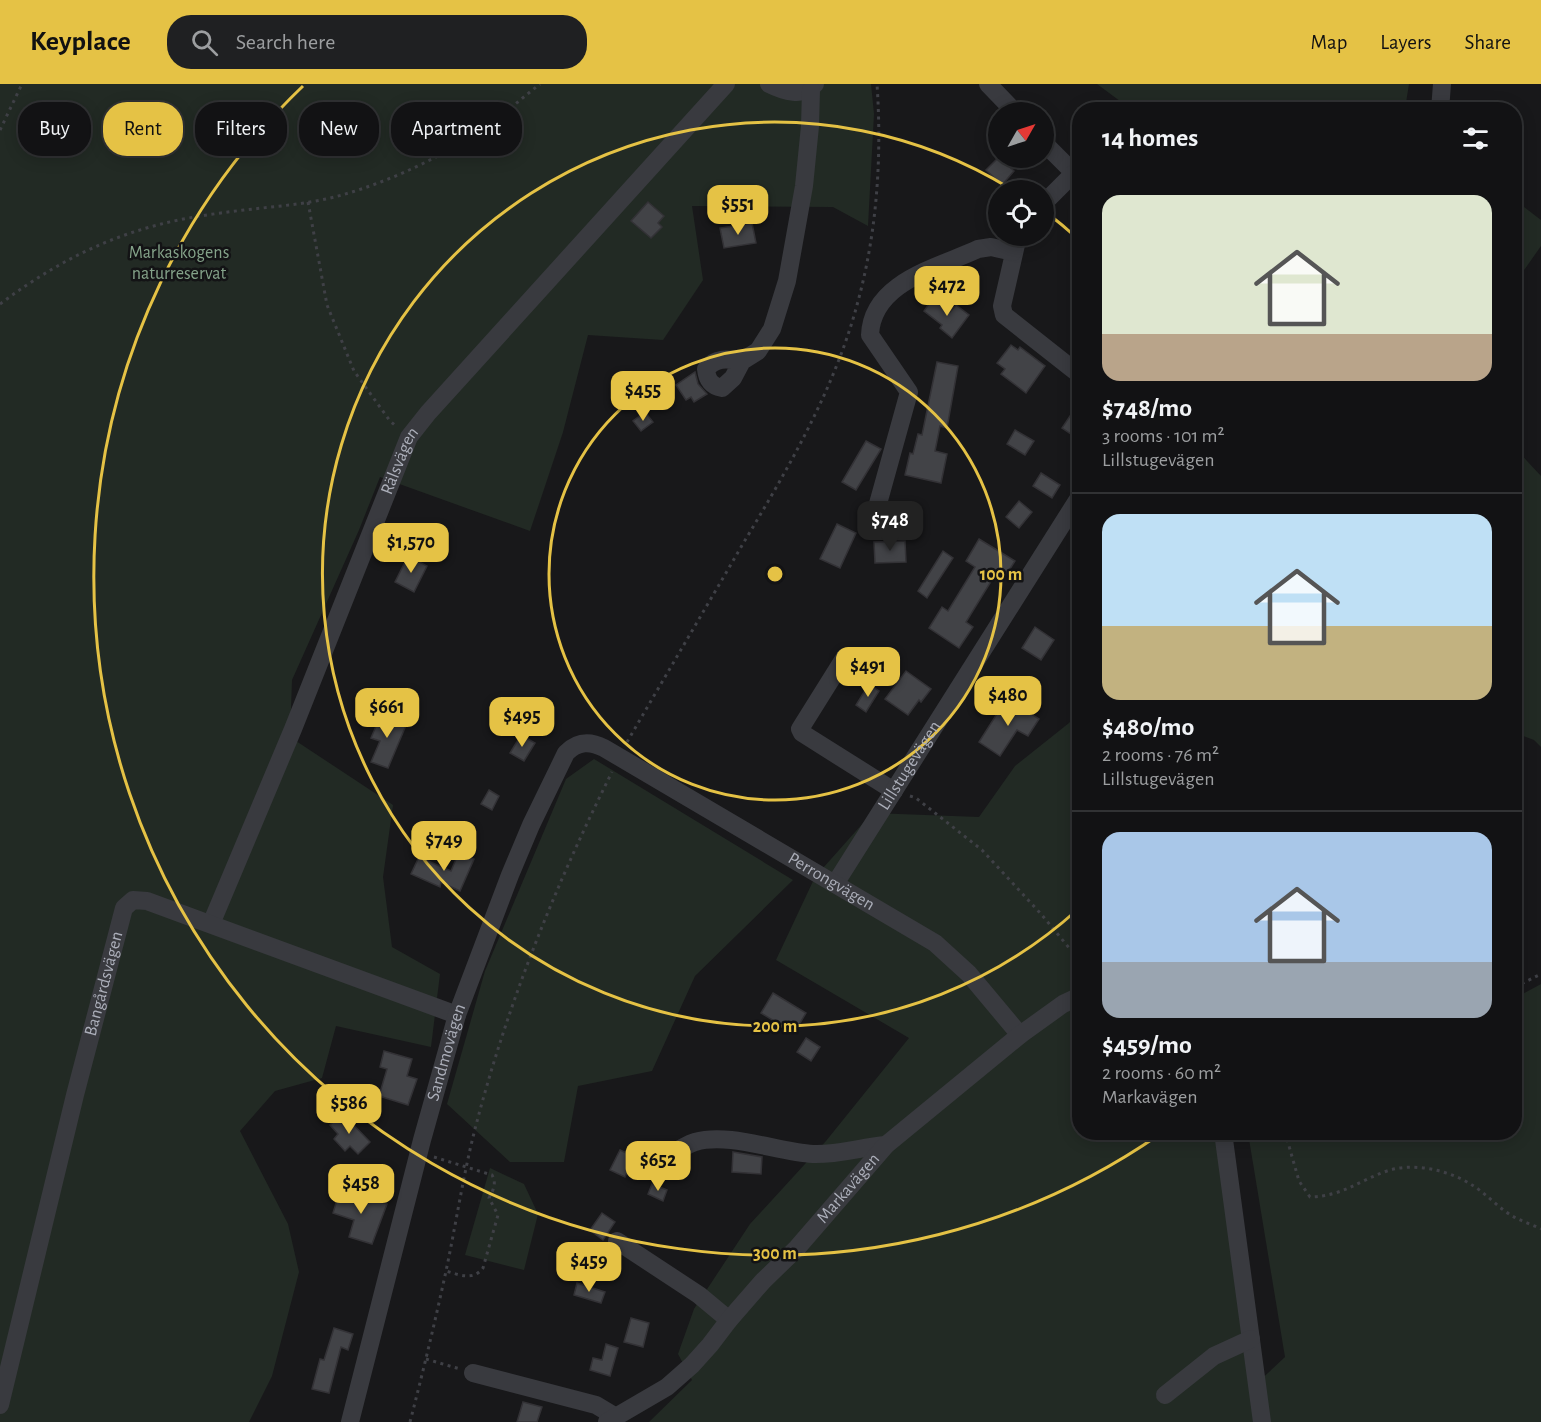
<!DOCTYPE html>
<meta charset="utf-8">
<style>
:root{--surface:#121214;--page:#1f2022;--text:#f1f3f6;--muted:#9c9ea0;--line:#313234;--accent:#e5c245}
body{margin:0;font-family:"Alegreya Sans",sans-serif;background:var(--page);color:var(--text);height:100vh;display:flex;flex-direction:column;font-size:22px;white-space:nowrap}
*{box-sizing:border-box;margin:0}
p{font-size:20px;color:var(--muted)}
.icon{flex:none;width:33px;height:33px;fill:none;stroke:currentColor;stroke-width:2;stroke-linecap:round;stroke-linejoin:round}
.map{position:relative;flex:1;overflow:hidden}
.sheet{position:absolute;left:1072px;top:18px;width:450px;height:1038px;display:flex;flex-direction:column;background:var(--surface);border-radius:24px;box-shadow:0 3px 15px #0003,0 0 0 2px var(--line)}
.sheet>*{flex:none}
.banner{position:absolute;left:18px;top:18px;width:570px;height:54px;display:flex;gap:12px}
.needle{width:39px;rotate:51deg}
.tools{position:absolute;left:988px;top:18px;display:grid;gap:12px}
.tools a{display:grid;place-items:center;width:66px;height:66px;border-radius:50%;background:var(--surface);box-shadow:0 3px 15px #0003,0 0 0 2px var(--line);font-size:30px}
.price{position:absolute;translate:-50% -51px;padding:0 14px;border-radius:12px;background:var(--accent);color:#111;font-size:20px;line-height:39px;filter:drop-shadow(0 2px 3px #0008)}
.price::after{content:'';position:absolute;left:50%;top:36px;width:18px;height:14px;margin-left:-9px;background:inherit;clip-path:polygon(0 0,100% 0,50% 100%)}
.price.active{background:#222;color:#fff}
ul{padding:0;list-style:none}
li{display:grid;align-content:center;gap:12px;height:318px;padding:0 30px}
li+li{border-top:2px solid var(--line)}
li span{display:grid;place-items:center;height:186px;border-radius:18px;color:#555}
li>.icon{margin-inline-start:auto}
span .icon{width:108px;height:108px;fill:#fffc;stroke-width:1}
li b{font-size:26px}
h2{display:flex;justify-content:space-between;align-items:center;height:72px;padding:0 30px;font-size:26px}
.chip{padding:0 21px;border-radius:24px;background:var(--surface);box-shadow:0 3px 15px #0003,0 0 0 2px var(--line);font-size:21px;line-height:54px}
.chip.active{background:var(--accent);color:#111}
header{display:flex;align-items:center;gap:36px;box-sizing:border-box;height:84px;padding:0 30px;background:var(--accent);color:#111}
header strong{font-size:28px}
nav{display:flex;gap:33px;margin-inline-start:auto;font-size:21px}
.search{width:420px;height:54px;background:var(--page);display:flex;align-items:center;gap:15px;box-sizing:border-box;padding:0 21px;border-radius:24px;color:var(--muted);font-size:22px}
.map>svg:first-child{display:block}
</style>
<header>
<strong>Keyplace</strong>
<div class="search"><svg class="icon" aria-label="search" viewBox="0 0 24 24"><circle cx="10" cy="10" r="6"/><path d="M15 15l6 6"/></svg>Search here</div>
<nav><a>Map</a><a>Layers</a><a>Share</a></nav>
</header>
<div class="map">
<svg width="1541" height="1338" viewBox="0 0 1541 1338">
<rect width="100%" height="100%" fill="#18181a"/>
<g fill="#222a24">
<path d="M0,0H871L874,30L868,142L833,123L692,122L703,196L663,256L588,251L563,348L530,447L380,393L359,446L292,596L290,653L393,721L383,793L392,863L440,890L431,963L336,942L322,994L275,1007L240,1047L288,1140L299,1188L272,1292L249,1338H0Z"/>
<path d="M1097,0H1409L1405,25L1132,26Z"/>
<path d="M1515,116L1541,136V162L1515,199Z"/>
<path d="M1515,364L1541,392V663L1534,656L1515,649Z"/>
<path d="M1080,624V1048L1220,1049L1255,1301L1285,1273L1248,1049L1515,1048V914L1541,900V1338H649L692,1296L678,1270L694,1225L750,1140L826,1057L909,954L776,876L815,793L872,729L979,733L1015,682L1069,639Z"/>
<path d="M594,675L793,796L695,892L652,987L578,1002L564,1078H510L447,1020L485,887L566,695Z"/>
<path d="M490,1084L524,1100L538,1130L524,1186L465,1171Z"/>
</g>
<g fill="#424347" stroke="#333236" stroke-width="1.5">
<path d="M999,73L1014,87L1002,101L986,86Z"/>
<path d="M648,118L664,132L658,139L662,143L651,154L631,137Z"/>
<path d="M752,139L756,159L724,164L720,144Z"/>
<path d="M933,214L950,228L956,221L969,231L952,254L940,244L942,241L924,227Z"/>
<path d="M1011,261L1018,266L1020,263L1045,282L1026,309L1001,290L1005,285L997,279Z"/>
<path d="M937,278L958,282L947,344L940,342L935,367L947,370L941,399L905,391L910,369L913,370L918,350L922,351Z"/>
<path d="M695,288L698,300L707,310L694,318L691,313L686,316L676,301Z"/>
<path d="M1080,317V356L1062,344Z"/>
<path d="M645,328L653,338L641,347L633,337Z"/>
<path d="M1015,346L1034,357L1025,371L1007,360Z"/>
<path d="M866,357L881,365L856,406L842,398Z"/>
<path d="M1041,389L1060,401L1052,414L1033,402Z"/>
<path d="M1019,417L1032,428L1019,444L1006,433Z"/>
<path d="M837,440L856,449L840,484L820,475Z"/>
<path d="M979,455L1015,477L1001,499L993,494L966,538L973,543L959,564L929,544L942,523L948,527L975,483L966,477Z"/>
<path d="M905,457L906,478L875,479L874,458Z"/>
<path d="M943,467L953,474L927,514L918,507Z"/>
<path d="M408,472L427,482L414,508L395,498Z"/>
<path d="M1035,543L1054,556L1041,576L1022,564Z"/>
<path d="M906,587L931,605L921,618L919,616L908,631L885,615Z"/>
<path d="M869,600L879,607L866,628L856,621Z"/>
<path d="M1007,614L1039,635L1028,652L1017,646L1000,672L979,658Z"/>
<path d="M382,628L407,639L388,684L371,678L380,657L371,654Z"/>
<path d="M521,651L535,659L524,677L510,669Z"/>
<path d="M489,706L499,712L492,726L481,720Z"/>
<path d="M459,768L474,775L460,807L441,798L440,803L411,790L419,773L451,787Z"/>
<path d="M773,909L806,929L794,949L761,929Z"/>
<path d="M806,954L820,963L811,977L797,968Z"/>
<path d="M384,967L412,975L407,992L417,995L408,1021L379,1012L387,985L380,983Z"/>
<path d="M342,1029L370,1058L358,1070L350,1062L345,1067L334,1055L338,1050L330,1041Z"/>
<path d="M620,1066L635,1073L625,1093L610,1086Z"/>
<path d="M733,1068L762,1073L761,1090L732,1088Z"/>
<path d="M652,1100L667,1106L663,1117L648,1110Z"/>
<path d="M340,1106L387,1120L372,1160L349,1153L354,1136L333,1129Z"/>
<path d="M602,1129L615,1138L603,1156L590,1146Z"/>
<path d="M577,1199L605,1208L601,1219L574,1211Z"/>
<path d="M631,1234L649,1239L643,1263L624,1258Z"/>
<path d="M334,1244L353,1250L348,1266L341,1263L329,1309L312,1305L320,1275L324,1276Z"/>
<path d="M606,1260L618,1264L610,1292L590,1286L593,1274L602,1276Z"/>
<path d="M523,1318L542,1323L537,1338H517Z"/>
</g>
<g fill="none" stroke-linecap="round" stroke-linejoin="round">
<g stroke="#3f4046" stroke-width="3" stroke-dasharray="3 4.5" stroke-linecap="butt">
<path d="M0,46L22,0"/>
<path d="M308,118L327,221L354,287L390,337L397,343"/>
<path d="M0,220C70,168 133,140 221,129C261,123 303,122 342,111C391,97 441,73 483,45C503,31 521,15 540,0"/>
<path d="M627,658C666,591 705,525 744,458C789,383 834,306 857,221C877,149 882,74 877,0"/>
<path d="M910,712L916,714L982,766L1041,830L1080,877"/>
<path d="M1515,903L1541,890"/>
<path d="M1285,1048L1299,1097L1310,1113C1343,1112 1358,1097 1387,1087C1413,1078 1449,1086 1472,1101C1487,1110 1500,1126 1516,1134C1524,1138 1533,1141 1541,1145"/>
<path d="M434,1073L492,1091C497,1100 493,1106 489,1114L498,1131L483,1184C473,1197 460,1191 446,1187"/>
<path d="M426,1275L460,1285"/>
<path d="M410,1338C423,1288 435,1238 446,1187C456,1140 463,1092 475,1045C507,921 555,802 612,688"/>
</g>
<g stroke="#393a3f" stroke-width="18">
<path d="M769,0C783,7 804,14 815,0"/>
<path d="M988,0L1015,28"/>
<path d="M1440,26L1442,0"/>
<path d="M1044,59L1080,95"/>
<path d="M1044,119L1073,90"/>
<path d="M1018,152L1002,222L1004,231L1080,291"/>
<path d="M742,277C727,275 716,273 706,285C707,296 711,302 722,304L733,294L742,277L758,267L772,245L787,197L804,102L810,42L811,6"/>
<path d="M876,427L909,308L870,251C872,198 937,184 978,165L991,163L1013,168"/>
<path d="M845,573L800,645L802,649L894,707"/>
<path id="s1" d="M835,800L1080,412"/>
<path id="s2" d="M211,840L293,645L409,353L428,329L726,0"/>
<path d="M1223,1048L1262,1338"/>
<path d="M674,1068C681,1065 688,1060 695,1058C729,1048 778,1068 813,1070C837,1071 862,1063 886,1061"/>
<path d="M617,1157L699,1211L729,1236"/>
<path d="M473,1289L596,1321L616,1333"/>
<path d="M1165,1311L1214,1272L1251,1255"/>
<path id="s3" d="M0,1321L75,1011L124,824L133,816L147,817L457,931"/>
<path id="s4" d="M350,1338L422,1056L457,931L510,791L531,741L566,669C578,657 590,657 604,664L935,859L969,890L1020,951"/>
<path id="s5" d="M607,1338L667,1303L692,1281L710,1261L729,1236L763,1197L797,1164L886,1061L1020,951L1063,920L1080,912"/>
</g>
</g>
<g fill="none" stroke="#e5c245" stroke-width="3">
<circle cx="775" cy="490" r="226"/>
<path d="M1077 826A452 452 0 1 1 1011 105M1047 129A452 452 0 0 1 1077 154"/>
<path d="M1160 1050A679 679 0 0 1 303 2"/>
</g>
<g text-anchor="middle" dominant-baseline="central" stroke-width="5" stroke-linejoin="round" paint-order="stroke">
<g font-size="18" fill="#84a289" stroke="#131315">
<text x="179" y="169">Markaskogens<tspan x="179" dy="21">naturreservat</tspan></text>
</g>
<g font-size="18" fill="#abaeb9" stroke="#131315">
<text stroke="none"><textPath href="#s2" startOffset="500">Rälsvägen</textPath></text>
<text stroke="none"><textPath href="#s1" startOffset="140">Lillstugevägen</textPath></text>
<text stroke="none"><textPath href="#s4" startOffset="1010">Perrongvägen</textPath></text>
<text stroke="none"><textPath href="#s3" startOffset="434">Bangårdsvägen</textPath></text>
<text stroke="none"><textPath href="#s4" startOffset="382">Sandmovägen</textPath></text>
<text stroke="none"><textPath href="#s5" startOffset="339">Markavägen</textPath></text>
</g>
</g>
<circle cx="775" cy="490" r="9" fill="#e5c245" stroke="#131315" stroke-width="3"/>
<g font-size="18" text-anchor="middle" font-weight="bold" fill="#e5c245" stroke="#131315" stroke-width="5" stroke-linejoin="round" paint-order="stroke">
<text x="1001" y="496">100 m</text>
<text x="775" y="948">200 m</text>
<text x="775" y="1175">300 m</text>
</g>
</svg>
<div class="tools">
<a><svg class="needle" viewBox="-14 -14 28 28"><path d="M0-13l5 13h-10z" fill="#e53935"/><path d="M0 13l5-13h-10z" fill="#9c9ea0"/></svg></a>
<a><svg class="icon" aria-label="locate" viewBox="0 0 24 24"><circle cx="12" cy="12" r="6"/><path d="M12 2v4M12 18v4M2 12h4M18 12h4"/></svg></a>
</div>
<b class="price" style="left:738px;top:152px">$551</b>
<b class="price" style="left:947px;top:233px">$472</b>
<b class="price" style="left:643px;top:338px">$455</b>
<b class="price active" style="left:890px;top:468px">$748</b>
<b class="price" style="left:411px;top:490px">$1,570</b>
<b class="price" style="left:868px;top:614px">$491</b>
<b class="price" style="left:1008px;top:643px">$480</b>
<b class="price" style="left:387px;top:655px">$661</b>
<b class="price" style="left:522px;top:664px">$495</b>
<b class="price" style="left:444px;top:788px">$749</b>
<b class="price" style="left:349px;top:1051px">$586</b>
<b class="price" style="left:658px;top:1108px">$652</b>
<b class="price" style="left:361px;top:1131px">$458</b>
<b class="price" style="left:589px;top:1209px">$459</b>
<div class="banner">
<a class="chip">Buy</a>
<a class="chip active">Rent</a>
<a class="chip">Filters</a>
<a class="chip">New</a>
<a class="chip">Apartment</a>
</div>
<section class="sheet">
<h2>14 homes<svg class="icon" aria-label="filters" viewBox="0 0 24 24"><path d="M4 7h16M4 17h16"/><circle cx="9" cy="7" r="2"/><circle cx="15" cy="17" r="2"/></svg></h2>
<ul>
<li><span style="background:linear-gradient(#dfe7d0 75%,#b9a48a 0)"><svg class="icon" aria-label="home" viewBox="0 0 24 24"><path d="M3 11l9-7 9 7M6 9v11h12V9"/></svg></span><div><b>$748/mo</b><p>3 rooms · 101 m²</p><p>Lillstugevägen</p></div></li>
<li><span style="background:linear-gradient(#bfe0f5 60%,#c2b280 0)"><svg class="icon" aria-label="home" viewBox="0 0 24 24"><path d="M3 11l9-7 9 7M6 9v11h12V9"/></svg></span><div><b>$480/mo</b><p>2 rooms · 76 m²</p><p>Lillstugevägen</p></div></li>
<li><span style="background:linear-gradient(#a9c7e8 70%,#9aa5b1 0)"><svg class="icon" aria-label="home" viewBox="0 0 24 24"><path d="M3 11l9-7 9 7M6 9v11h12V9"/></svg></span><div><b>$459/mo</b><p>2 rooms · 60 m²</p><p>Markavägen</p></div></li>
</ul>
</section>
</div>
